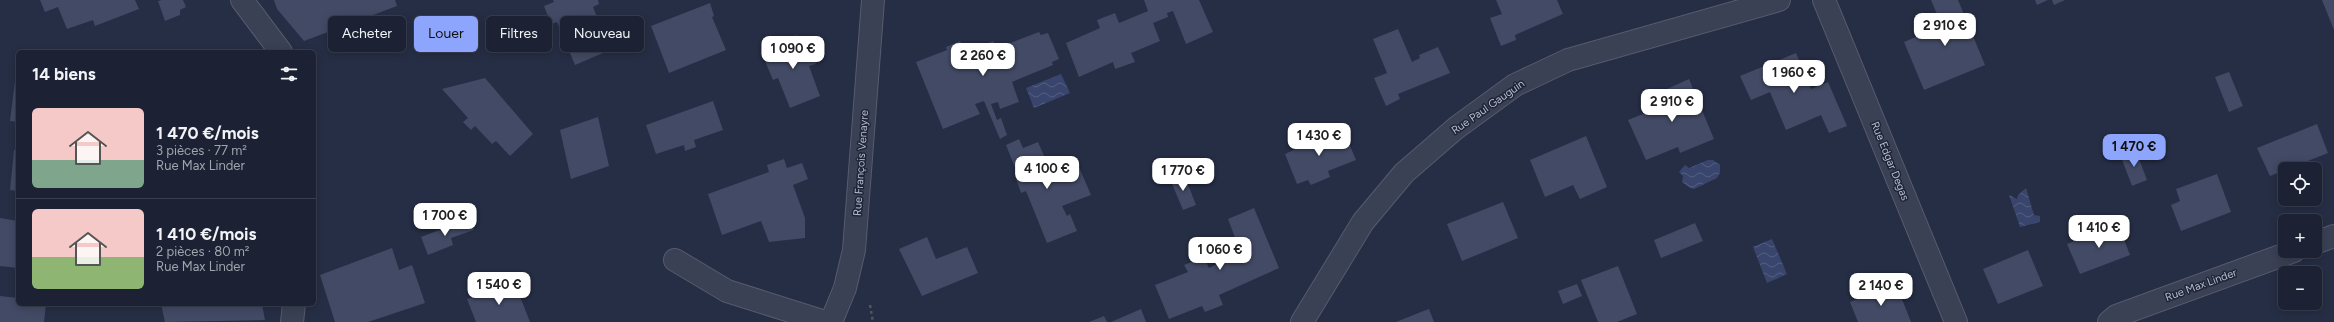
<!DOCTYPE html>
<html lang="fr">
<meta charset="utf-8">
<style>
:root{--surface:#1c2234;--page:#252a3c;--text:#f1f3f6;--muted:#a0a4ac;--line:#3a3f4f;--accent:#8da5fd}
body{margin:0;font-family:Figtree,sans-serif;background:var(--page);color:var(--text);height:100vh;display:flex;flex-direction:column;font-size:15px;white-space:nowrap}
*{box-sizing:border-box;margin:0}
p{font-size:13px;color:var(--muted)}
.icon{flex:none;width:22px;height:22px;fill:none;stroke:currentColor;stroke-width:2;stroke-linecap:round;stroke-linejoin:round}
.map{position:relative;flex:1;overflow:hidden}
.sheet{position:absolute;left:16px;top:50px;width:300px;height:256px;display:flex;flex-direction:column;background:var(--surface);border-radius:6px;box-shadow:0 2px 10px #0003,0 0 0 1px var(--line)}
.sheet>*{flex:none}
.guide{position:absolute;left:328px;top:16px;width:380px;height:36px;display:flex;gap:8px}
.controls{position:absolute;left:2278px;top:162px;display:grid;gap:8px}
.controls a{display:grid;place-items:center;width:44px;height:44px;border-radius:6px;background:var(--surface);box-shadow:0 2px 10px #0003,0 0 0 1px var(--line);font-size:20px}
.price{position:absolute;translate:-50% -34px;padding:0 9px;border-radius:8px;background:#fff;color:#222;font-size:13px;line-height:26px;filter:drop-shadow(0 1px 2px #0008)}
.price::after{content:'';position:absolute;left:50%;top:24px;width:12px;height:9px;margin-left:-6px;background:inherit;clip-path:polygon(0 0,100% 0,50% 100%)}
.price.active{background:var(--accent);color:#111}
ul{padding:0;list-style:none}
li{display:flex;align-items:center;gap:12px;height:100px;padding:0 16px}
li+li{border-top:1px solid var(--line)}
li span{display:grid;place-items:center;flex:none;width:112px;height:80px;border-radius:6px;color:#555}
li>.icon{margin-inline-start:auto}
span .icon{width:48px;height:48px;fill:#fffc;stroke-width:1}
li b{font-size:17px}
h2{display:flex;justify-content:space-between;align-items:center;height:48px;padding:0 16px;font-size:17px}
.pill{padding:0 14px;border-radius:6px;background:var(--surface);box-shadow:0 2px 10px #0003,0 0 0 1px var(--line);font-size:14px;line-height:36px}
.pill.active{background:var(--accent);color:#111}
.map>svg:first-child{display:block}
</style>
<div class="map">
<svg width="2334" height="322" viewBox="0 0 2334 322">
<defs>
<pattern id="water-waves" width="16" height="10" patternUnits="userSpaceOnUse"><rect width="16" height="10" fill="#39456c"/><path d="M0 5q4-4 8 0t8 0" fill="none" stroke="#545e80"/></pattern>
</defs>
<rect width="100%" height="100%" fill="#262e45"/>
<g fill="url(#water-waves)">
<path d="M1061,74L1070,93L1034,108L1026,88Z"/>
<path d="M1708,160H1713L1720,165V173L1717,178L1694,189L1690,188L1682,182L1683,176L1679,172L1685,165L1689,168Z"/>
<path d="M2026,188L2034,215L2040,216V222L2020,227L2009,195L2017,199L2018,195Z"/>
<path d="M1772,239L1787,274L1767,283L1753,247Z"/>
</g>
<g fill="#424a65">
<path d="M40,0H135L139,9L95,26L93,20L67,29L58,7L45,12Z"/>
<path d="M162,0H183L186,7L180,10V15L165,21L158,1Z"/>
<path d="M274,0H395L397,6L304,41L277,9Z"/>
<path d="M553,0H598L599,4L593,7L610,50L575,65L557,22L551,24L544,6L554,2Z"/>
<path d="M1144,0H1199L1213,32L1186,44L1173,11L1167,13L1168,17L1153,23L1160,41L1131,53L1135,62L1115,69L1113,62L1079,77L1066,43L1100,28L1097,20L1115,13L1119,23L1148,11Z"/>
<path d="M1496,0H1557L1563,14L1515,35L1516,40L1501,46L1490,18L1502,14Z"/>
<path d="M1931,0H1958L1985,65L1924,90L1904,42L1942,26Z"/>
<path d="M2035,0H2048L2037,5Z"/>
<path d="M2052,0H2065L2054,5Z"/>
<path d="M2322,0H2334V30Z"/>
<path d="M710,3L714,16L712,17L726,50L669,73L651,26Z"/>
<path d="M1398,29L1412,62L1420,58L1419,55L1438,47L1450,73L1398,94L1400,99L1386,106L1374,78L1387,73L1373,39Z"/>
<path d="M1039,32L1041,35L1048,33L1059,59L1052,62L1053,65L1012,82L1019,102L1000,109L998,102L991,104L997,120L1001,118L1007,135L1000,139L984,101L975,104L980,114L943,129L916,62L947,50L946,47L960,41L969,62L982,58L978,47L993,41L997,48Z"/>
<path d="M797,35L802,48L809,46L816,64L809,66L820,96L790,108L778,78L773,80L765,61L772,60L767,46Z"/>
<path d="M1796,53L1811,89L1828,82L1847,126L1829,133L1821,115L1786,130L1770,92L1751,100L1740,76Z"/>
<path d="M2229,72L2243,106L2229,112L2215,77Z"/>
<path d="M485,78L533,134L510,156L496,141L492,144L475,126L471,130L463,122L468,118L442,89Z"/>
<path d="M1689,79L1714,139L1680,153L1678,147L1646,160L1628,120L1660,107L1656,94Z"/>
<path d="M15,81H18V122L10,121Z"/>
<path d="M713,101L723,130L694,140L696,147L685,151L684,145L656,154L646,125Z"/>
<path d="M598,117L609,166L571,179L560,130Z"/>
<path d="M2317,124L2328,153L2270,176L2257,148Z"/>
<path d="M1343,129L1356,160L1328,171L1330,177L1311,185L1308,180L1297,184L1285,154L1296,149L1294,143L1313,135L1316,141Z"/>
<path d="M1586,136L1607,187L1580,199L1573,185L1545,197L1530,160Z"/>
<path d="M1019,139L1023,148L1038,142L1048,165L1043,167L1049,179L1079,167L1091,195L1062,206L1067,216L1070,214L1077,231L1047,243L1026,191L1021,193L1016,179L1019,178L1006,145Z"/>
<path d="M14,150H18V191L10,190Z"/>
<path d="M2136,151L2147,180L2132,186L2121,157Z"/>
<path d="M784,159L787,168L802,163L808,179L793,185L805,218V238L769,242L761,221L722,235L708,194L769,172L767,165Z"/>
<path d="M1184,174L1196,205L1183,210L1170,179Z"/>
<path d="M2217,174L2231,212L2181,231L2171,205L2180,201L2176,189Z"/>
<path d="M1503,202L1518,238L1462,261L1447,224Z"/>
<path d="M1254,208L1279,268L1219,295L1223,305L1205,312L1202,306L1169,319L1155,285L1188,272L1184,265L1204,257L1209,268L1233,256L1235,259L1242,256L1228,219Z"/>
<path d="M0,218L18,221V268L0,266Z"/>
<path d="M463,221L465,225L471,223L474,230L451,238L453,245L428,255L421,237Z"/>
<path d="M1695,223L1703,241L1661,258L1654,240Z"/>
<path d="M2118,224L2130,255L2080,274L2067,244Z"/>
<path d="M927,237L936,259L967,247L978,273L922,296L899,249Z"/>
<path d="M392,248L399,270L412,265L425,303L368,322H335L320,275Z"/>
<path d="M2028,250L2043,286L1998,304L1983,269Z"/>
<path d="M1618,266L1637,314L1617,322H1598L1581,280Z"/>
<path d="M514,281L530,322H476L467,299Z"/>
<path d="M1577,284L1582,296L1563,304L1558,291Z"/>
<path d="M1896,284L1911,322H1858L1850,302Z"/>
<path d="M0,296L18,298V304H46L44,322H0Z"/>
<path d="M161,304H262L265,320L165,322Z"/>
<path d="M1141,309L1146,322H1111Z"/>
<path d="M1429,309L1434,322H1396L1421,312Z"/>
<path d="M1104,316L1107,322H1089Z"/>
</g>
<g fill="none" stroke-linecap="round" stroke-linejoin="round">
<g stroke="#565b6e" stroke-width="24">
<g id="minor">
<path d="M1824,0L1956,322"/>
<path d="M2315,243L2334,236"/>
<path d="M675,260L727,291L825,322"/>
<path d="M831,322L845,288L854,250L873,0"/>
<path d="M1302,322L1363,222L1404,173L1456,128L1515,85L1568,60L1779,0"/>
<path d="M2109,322L2116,316L2294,251"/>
</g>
</g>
<g stroke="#565b6e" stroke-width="24">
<g id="tertiary">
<path d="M242,0L281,52"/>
<path d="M292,322L294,304"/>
</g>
</g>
<path stroke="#465a61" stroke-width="2.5" stroke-dasharray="3 3" stroke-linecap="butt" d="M870,305L873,322"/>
<use href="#minor" stroke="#3a4154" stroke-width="22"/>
<use href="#tertiary" stroke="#3a4154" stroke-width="22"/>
</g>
<g text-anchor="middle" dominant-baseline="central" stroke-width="3" stroke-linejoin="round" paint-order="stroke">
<g font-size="11" fill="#b8bccd" stroke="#1f2539">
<text transform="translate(1488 107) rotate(-35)">Rue Paul Gauguin</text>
<text transform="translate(1890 161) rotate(68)">Rue Edgar Degas</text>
<text transform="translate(861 163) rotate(-86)">Rue François Venayre</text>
<text transform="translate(2201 285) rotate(-20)">Rue Max Linder</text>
</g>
</g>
</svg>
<div class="controls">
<a><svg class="icon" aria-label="locate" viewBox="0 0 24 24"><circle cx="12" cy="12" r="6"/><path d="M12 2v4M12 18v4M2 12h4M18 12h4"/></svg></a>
<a>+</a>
<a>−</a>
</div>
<b class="price" style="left:1945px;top:47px">2 910 €</b>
<b class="price" style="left:793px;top:70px">1 090 €</b>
<b class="price" style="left:983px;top:77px">2 260 €</b>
<b class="price" style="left:1794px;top:94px">1 960 €</b>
<b class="price" style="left:1672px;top:123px">2 910 €</b>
<b class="price" style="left:1319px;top:157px">1 430 €</b>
<b class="price active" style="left:2134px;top:168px">1 470 €</b>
<b class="price" style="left:1047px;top:190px">4 100 €</b>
<b class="price" style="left:1183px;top:192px">1 770 €</b>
<b class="price" style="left:445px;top:237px">1 700 €</b>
<b class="price" style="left:2099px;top:249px">1 410 €</b>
<b class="price" style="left:1220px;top:271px">1 060 €</b>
<b class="price" style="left:499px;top:306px">1 540 €</b>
<b class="price" style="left:1881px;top:307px">2 140 €</b>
<div class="guide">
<a class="pill">Acheter</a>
<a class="pill active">Louer</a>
<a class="pill">Filtres</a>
<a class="pill">Nouveau</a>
</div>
<section class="sheet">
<h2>14 biens<svg class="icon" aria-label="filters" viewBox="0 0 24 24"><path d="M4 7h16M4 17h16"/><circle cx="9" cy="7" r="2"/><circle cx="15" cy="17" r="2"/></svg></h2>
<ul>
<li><span style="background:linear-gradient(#f6c9c9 65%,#7fa58c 0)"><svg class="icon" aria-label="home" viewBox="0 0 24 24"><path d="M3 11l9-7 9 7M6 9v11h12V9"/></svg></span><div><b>1 470 €/mois</b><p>3 pièces · 77 m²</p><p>Rue Max Linder</p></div></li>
<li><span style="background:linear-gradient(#f6c9c9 60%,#8fb573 0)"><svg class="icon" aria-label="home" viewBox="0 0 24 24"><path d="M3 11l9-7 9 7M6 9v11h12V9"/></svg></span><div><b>1 410 €/mois</b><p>2 pièces · 80 m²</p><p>Rue Max Linder</p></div></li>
</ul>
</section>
</div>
